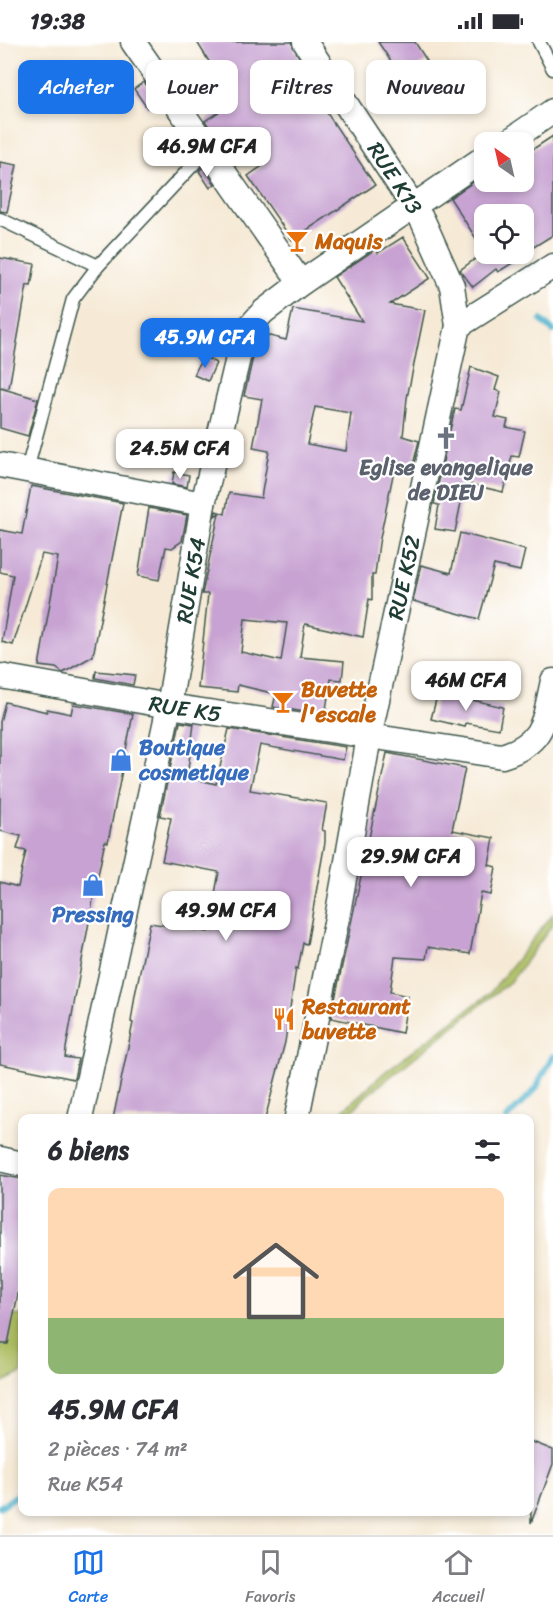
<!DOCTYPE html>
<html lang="fr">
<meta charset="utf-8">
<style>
:root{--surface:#fff;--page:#f7f7f7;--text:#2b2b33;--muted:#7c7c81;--line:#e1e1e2;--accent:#1a73e8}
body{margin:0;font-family:Sriracha,sans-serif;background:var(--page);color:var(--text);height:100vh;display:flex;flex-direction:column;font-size:22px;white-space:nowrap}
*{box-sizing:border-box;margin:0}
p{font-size:20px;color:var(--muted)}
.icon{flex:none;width:33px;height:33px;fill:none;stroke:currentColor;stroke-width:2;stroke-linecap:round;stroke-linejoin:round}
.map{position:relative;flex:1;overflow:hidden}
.details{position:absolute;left:18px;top:1072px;width:516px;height:402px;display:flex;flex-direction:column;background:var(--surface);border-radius:12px;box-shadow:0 3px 9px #0003}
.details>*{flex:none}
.hud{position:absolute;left:18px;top:18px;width:518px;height:54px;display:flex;gap:12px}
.needle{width:39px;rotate:326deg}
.buttons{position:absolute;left:474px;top:90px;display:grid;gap:12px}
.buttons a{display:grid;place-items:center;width:60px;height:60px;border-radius:12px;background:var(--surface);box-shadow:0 3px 9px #0003;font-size:30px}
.price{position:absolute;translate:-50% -51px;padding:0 14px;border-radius:12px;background:#fff;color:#222;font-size:20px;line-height:39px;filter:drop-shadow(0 2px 3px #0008)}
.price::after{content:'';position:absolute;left:50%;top:36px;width:18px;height:14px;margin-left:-9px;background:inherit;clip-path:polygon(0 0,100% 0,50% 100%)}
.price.active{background:var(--accent);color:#fff}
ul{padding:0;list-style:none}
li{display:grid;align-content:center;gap:12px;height:318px;padding:0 30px}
li span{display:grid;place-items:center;height:186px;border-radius:12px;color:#555}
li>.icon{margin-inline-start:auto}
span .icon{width:108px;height:108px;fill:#fffc;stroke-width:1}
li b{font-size:26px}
h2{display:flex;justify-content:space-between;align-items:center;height:72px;padding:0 30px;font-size:26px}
.pill{padding:0 21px;border-radius:12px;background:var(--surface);box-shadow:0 3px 9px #0003;font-size:21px;line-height:54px}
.pill.active{background:var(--accent);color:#fff}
.status{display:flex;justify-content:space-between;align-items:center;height:42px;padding:0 30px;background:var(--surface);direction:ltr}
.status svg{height:16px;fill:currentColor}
.tabs{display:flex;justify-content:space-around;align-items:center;height:84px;border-top:2px solid var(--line);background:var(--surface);font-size:16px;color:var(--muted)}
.tabs a{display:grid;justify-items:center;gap:3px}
.tabs .active{color:var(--accent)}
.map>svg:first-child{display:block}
</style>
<div class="status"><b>19:38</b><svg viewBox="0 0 49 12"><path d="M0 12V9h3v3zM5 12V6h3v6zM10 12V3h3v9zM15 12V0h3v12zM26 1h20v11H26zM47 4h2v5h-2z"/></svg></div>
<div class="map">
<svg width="553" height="1493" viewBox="0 0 553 1493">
<rect width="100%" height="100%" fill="#fff"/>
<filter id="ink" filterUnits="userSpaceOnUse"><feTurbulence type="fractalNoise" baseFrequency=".0167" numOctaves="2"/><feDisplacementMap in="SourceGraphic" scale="12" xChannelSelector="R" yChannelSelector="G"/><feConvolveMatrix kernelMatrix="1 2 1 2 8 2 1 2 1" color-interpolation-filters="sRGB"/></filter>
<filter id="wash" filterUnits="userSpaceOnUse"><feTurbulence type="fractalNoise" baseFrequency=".008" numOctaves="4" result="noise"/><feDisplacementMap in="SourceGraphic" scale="24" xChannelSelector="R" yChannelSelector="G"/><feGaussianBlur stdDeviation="1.35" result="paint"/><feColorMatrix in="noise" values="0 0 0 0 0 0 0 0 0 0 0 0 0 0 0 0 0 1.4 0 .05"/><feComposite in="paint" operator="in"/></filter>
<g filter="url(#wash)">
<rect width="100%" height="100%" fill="#f6ead6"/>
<g fill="#acbc5e" stroke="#667c49" stroke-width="1.5">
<path d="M553,872V882L512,938L366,1054L345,1077H333L386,1029L490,951Z"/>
<path d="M22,1273V1331L0,1342V1275Z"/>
</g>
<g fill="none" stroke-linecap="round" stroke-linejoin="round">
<g stroke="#4cb1cb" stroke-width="6">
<path d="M541,278L553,289"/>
<path d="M506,1077L535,1048L553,1014"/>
<path d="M0,1465L22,1450"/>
</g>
</g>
<g id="blocks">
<g fill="#c7a2d2" fill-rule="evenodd">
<path d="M197,0H291L306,28L301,32L375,143L292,198L248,134L265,122L244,90L223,104L205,79L226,65L208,36L216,31Z"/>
<path d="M378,0H415L427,19L402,36Z"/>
<path d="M47,24L58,35L39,59L26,49L32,39Z"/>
<path d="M144,40L157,59L147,66L134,47Z"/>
<path d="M553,94V193L524,211V172H484V209L450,156L478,137L484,145L492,140H524V113Z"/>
<path d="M0,120L17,123L7,170L0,169Z"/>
<path d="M203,125L215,142L210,146L199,129Z"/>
<path d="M403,195L430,236L390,262L425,268L407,356L403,394L419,399L411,431L394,428L379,501L375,533H372V558L369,557L363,595L305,582L300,615L344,619L342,638L331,637L325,673L273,665L276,652L238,643L237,650L198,646L208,552H202L219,471L215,474L216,469L225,472L229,451L261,456L269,409L253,406L262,357L244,354L257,298L262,292L286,298L293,267L362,279L334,235L376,207L378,211ZM315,365L351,371L346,409L307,402ZM245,577L287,581L281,619L241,610Z"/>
<path d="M482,212H527L498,230L496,227L473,245L460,228Z"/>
<path d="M0,216L35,222L31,244L27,243L9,346L0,345Z"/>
<path d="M203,314L216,321L208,339L194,333Z"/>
<path d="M471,325L499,335L495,348L501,350L495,375L508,378L506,385L525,389L519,415L512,414L503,450L465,441L455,490L435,487L439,463L434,462L446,405L455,367L461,368Z"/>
<path d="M0,346L38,357L28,394L0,386Z"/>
<path d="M174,430L189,433L187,445L172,442Z"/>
<path d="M31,444L123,461L93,614L63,631L56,626L39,624L58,515L42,512L13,603L2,600L13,533L0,530V488L22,492Z"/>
<path d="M149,466L187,473L182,499L172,506L166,505L159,538L138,534Z"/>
<path d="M460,491L525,508L520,529L494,523L479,577L413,559L421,523L451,531Z"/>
<path d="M96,629L135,633L133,643L95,636Z"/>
<path d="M438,650L503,665L499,687L466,681L465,685L431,677Z"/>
<path d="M5,660L47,670V667L71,672L73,662L133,672L108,800L105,799L93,858L66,1006L65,1015L78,1017L74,1037L0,1022V840L18,845L26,809L17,807L21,794L0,789V680Z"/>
<path d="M180,680L194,682L187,735L216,742L229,687L346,705L343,718L260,703L250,748L327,761L322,788L325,789V800L307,902L303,901L298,927L296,926L285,1000L265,1077H113L133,981L131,980L135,953L150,881L208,890L219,830L162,819L171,776L160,774Z"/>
<path d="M387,711L465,726L452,788L494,796L489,823L496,825L491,853L481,851L470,912L428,905L426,917L395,915L390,950L408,954L402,991L331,976Z"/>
<path d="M0,1133L22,1137V1232L8,1302H0Z"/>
<path d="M530,1399L553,1408V1422L531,1481Z"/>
</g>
</g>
</g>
<g filter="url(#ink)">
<use href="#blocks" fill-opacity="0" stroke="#3f574c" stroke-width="1.5"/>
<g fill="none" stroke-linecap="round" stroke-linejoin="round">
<g stroke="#3f574c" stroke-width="15">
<g id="lane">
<path d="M539,0L553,27"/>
<path d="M0,177L98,224"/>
<path d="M27,428L73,257L98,224L208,107"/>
</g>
</g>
<g stroke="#3f574c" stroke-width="27">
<g id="street">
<path d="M133,0L301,241"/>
<path d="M508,100L553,69"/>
<path d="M458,284L553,224"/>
<path d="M0,423L203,462"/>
<path id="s1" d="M0,634L169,664L502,714C545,701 544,678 553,639"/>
<path id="s2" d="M297,1075L337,876L369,695L458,284L452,244L423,179L305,0"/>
<path id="s3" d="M80,1077L169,664L203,462L244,291L263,270L301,241L484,116"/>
<path d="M0,1117L22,1122"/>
</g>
</g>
<use href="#lane" stroke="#fff" stroke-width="12"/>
<use href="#street" stroke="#fff" stroke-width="24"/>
</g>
</g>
<defs>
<g id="bar-bare" transform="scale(1.8)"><path d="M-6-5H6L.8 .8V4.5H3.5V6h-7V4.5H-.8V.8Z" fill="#e8710a" stroke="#fff" stroke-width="2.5" paint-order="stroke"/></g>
<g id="church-bare" transform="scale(1.8)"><path d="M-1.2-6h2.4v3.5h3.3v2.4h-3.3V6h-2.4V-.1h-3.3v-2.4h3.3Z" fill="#6b7280" stroke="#fff" stroke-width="2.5" paint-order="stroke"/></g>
<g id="shop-bare" transform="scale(1.8)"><path d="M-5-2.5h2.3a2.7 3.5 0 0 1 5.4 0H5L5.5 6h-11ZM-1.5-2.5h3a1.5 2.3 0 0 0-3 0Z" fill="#3f7fe0" stroke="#fff" stroke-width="2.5" paint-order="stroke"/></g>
<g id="restaurant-bare" transform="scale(1.8)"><path d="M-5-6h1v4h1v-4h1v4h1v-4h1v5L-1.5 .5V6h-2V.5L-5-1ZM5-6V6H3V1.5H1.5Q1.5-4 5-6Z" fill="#e8710a" stroke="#fff" stroke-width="2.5" paint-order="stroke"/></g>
</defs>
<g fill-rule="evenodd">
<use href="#bar-bare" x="297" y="199"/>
<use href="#church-bare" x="446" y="396"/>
<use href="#bar-bare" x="283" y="660"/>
<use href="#shop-bare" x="121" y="718"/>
<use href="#shop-bare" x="93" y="843"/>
<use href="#restaurant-bare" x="284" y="977"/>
</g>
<g text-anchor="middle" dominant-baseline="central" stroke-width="4.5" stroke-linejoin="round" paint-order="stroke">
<g font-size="22" fill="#1f3d34" stroke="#fff">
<text transform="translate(395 136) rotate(57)">RUE K13</text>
<text stroke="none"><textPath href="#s2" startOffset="550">RUE K52</textPath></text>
<text stroke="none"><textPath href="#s3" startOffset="550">RUE K54</textPath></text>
<text stroke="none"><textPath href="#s1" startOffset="188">RUE K5</textPath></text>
</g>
<g font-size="22" font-weight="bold" fill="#c56008" stroke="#fff" text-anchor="start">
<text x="315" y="199">Maquis</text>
<text x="301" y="647">Buvette<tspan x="301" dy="25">l'escale</tspan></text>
<text x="302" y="964">Restaurant<tspan x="302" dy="25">buvette</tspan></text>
</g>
<g font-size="22" font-weight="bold" fill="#5b616d" stroke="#fff">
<text x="446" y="425">Eglise evangelique<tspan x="446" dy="25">de DIEU</tspan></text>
</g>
<g font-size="22" font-weight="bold" fill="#366cbe" stroke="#fff" text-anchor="start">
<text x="139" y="705">Boutique<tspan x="139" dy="25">cosmetique</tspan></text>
<text x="93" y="872" text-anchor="middle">Pressing</text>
</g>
</g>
</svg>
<div class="buttons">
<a><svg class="needle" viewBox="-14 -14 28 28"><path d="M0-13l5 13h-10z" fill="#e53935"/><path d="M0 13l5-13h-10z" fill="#7c7c81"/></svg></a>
<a><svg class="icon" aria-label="locate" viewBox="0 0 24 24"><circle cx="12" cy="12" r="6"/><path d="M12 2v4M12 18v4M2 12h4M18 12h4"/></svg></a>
</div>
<b class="price" style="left:207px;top:136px">46.9M CFA</b>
<b class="price active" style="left:205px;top:327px">45.9M CFA</b>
<b class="price" style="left:180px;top:438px">24.5M CFA</b>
<b class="price" style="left:466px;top:670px">46M CFA</b>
<b class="price" style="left:411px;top:846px">29.9M CFA</b>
<b class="price" style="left:226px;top:900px">49.9M CFA</b>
<div class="hud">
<a class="pill active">Acheter</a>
<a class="pill">Louer</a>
<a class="pill">Filtres</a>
<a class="pill">Nouveau</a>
</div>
<section class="details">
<h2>6 biens<svg class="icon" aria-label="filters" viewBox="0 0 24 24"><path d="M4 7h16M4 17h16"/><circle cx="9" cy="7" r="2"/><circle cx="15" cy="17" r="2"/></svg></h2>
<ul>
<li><span style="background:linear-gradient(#ffd9b3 70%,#8fb573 0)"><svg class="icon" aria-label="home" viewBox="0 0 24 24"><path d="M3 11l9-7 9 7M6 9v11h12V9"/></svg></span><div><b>45.9M CFA</b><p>2 pièces · 74 m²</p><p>Rue K54</p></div></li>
</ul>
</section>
</div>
<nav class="tabs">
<a class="active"><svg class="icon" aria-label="map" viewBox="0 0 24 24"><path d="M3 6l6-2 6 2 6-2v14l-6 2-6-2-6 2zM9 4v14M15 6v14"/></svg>Carte</a>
<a><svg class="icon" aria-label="saved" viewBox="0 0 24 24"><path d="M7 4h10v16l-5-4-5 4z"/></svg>Favoris</a>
<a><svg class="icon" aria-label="home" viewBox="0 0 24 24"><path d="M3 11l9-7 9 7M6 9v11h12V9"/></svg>Accueil</a>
</nav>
